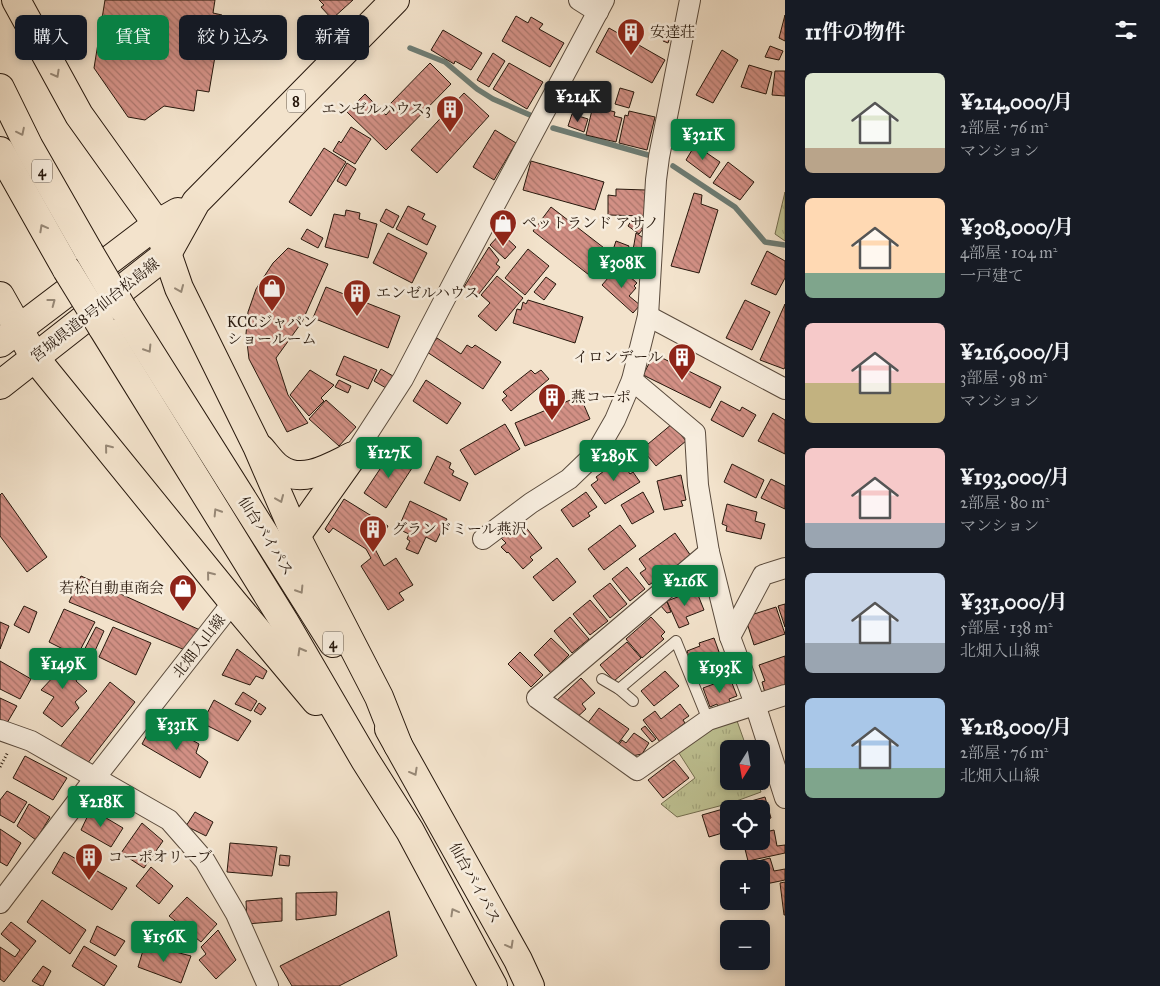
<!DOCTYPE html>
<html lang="ja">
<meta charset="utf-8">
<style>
:root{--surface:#171b24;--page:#20242c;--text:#f1f3f6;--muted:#9ea1a6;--accent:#0b8043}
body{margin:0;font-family:"IM FELL Great Primer","Noto Serif JP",serif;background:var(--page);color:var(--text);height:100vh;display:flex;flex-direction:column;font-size:19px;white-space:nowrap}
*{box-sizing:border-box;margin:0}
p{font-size:16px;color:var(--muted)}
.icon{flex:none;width:28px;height:28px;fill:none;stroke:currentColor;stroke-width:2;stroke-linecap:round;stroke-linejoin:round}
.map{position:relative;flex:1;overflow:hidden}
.side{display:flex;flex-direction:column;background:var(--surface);width:375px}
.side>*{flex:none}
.banner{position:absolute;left:15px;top:15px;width:475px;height:45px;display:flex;gap:10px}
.needle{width:32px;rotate:191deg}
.buttons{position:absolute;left:720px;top:740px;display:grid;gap:10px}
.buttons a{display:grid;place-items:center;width:50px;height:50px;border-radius:8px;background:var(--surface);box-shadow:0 2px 8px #0003;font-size:25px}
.price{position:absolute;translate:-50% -42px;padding:0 11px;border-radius:5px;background:var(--accent);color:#fff;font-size:16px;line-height:32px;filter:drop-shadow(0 1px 2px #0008)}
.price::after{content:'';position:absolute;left:50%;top:30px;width:15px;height:11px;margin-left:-8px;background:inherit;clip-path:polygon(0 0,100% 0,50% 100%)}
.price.current{background:#222;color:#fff}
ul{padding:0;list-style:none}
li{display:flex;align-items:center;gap:15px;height:125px;padding:0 20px}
li span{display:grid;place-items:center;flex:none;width:140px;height:100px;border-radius:8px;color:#555}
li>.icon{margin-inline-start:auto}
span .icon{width:60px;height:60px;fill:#fffc;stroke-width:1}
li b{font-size:21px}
h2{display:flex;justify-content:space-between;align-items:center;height:60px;padding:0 20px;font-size:21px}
.pill{padding:0 18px;border-radius:8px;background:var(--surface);box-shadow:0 2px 8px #0003;font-size:18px;line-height:45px}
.pill.current{background:var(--accent);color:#fff}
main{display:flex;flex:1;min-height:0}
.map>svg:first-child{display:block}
</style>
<main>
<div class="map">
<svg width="785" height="986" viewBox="0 0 785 986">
<defs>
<pattern id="grass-tufts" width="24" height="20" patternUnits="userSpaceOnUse" patternTransform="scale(1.25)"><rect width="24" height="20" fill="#bfc394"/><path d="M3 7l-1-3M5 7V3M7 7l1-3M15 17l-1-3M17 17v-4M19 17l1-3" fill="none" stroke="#a4a77e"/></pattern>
<pattern id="building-back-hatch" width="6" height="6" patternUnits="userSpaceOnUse" patternTransform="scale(1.25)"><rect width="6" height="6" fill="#d29085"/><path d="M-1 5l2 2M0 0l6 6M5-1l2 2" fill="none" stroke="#aa756b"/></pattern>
</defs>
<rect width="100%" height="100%" fill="#f3e3cc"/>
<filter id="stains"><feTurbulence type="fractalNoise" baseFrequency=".004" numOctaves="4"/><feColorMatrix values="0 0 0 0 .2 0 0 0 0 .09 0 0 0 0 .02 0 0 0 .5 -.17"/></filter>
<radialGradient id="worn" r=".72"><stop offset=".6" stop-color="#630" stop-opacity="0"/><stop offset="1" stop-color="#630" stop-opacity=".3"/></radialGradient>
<g fill="url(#grass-tufts)" stroke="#736e50">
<path d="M785,192V241L775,234Z"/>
<path d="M736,718L747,749H729V781H757L761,792L731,803L677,817L661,804L695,778L677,750L703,733Z"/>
</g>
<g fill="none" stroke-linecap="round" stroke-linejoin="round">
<g stroke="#6d7c74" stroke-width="5.5">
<path d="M410,48L445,62L477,89L493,99L530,115"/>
<path d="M553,128L648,155"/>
<path d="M673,166L735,207L765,242L785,245"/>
</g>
</g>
<g fill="url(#building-back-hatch)" stroke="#27180d">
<path d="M105,0H215L213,13L222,15L209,92L197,90L194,111L164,106L145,120L128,117L94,68Z"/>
<path d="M319,0H353L332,19L321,7L324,5Z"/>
<path d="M785,15V41L779,38Z"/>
<path d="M516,16L528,23L531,17L543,24L539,29L564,43L550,67L502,41Z"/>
<path d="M668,26L673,28L668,43L663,41Z"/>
<path d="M609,28L665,60L652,83L596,52Z"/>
<path d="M443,30L482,53L471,70L455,61L454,64L431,50Z"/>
<path d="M770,46L783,51L779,60L765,57Z"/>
<path d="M722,50L738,60L713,103L696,95Z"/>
<path d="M493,53L505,61L489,87L477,80Z"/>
<path d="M430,63L451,84L386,150L347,112L365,94L386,115L393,107L390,104Z"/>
<path d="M509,63L543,82L527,109L493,89Z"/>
<path d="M749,65L772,72L766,94L741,87Z"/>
<path d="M775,71H785V96L772,95Z"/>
<path d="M620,88L634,92L629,108L615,104Z"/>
<path d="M464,93L489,116L437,173L411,150Z"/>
<path d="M593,106L615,112L614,116L622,118L616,142L586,135Z"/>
<path d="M629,111L655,117L647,150L619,143L625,115L628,116Z"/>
<path d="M572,114L588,119L584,132L568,126Z"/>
<path d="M351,127L371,139L355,164L333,151L339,141L341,143Z"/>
<path d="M495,130L516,143L494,180L473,167Z"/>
<path d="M695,145L720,162L710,178L686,160Z"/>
<path d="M324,148L346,162L311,216L289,202Z"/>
<path d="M531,161L604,182L595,210L523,190Z"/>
<path d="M728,162L754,182L740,200L713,183Z"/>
<path d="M347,163L356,169L346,186L337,181Z"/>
<path d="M616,189L646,190L645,216L608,215V195L616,196Z"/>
<path d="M694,193L702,195L701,204L718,210L699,273L671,266Z"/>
<path d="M408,206L425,214L422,219L436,226L427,245L396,229Z"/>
<path d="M551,207L608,251L589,275L533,231Z"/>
<path d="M386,209L399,216L393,228L380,221Z"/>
<path d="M346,210L360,213L359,219L377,224L368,258L325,247L334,214L345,216Z"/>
<path d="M631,221L643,229L639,234L628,226Z"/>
<path d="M307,229L323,238L318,248L301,239Z"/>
<path d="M388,233L427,253L412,283L373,263Z"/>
<path d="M501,233L516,247L505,259L490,245Z"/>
<path d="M636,233L645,239L644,252L633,250Z"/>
<path d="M616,241L629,246L621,270L608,265Z"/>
<path d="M489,247L499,260L496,264L500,267L478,295L464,287Z"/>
<path d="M288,248L328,264L302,322L276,358L288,395L308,423L287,432L249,359L246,334L248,312L256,289L273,263Z"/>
<path d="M528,249L549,266L525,295L505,278Z"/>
<path d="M767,251L785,261V278L776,295L751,284Z"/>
<path d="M615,270L626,277L628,275L637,283L634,286L636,288L629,296L640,305L633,313L602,285Z"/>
<path d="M497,276L523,298L496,331L478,316L490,303L481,295Z"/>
<path d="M546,277L556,284L544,300L534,292Z"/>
<path d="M326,287L400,316L388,348L313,318Z"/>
<path d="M528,300L583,317L575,343L513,323L517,309L521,310L523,302L526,304Z"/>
<path d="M745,300L770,312L752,350L726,338Z"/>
<path d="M785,304V367L784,369L760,360Z"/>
<path d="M437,338L461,354L467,345L472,348L475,345L501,362L483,389L427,352Z"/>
<path d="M654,354L721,387L710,408L643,375Z"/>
<path d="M344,356L377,370L368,389L336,375Z"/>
<path d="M381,369L393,376L386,388L374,381Z"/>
<path d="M310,370L334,385L321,398L324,401L309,416L290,395Z"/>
<path d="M531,370L535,374L541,370L549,379L511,411L502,400L507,396L503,392Z"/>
<path d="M339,380L351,386L348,393L335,387Z"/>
<path d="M426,380L461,403L447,424L413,401Z"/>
<path d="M580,396L590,419L525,446L515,423Z"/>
<path d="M326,400L356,427L339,446L309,419Z"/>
<path d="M721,401L740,411L742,407L756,415L743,437L711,420Z"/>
<path d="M773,413L785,420V454L758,441Z"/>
<path d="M505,424L520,449L475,475L460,450Z"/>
<path d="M672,424L686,441L656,466L642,449Z"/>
<path d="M392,451L414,465L386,508L364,493Z"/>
<path d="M437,456L451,463L449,468L454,471L452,475L468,483L460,501L424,483Z"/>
<path d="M620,459L630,474L633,472L640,482L605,504L591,485L598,480L596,477Z"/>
<path d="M732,464L764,480L756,498L724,482Z"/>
<path d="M681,475L686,500L681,501L683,506L664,510L657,481Z"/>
<path d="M771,479L785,486V509L761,498Z"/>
<path d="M586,492L597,507L588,513L590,516L573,527L561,510Z"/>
<path d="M643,492L654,512L632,524L621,505Z"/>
<path d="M2,493L47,557L27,572L0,536V495Z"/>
<path d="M344,499L388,526L375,549L384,566L396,558L413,585L399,593L404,600L388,610L361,566L371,558L366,549L333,528L329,533L325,529Z"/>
<path d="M410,501L447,519L436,542L426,537L418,554L406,549L410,541L407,539L409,534L398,529Z"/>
<path d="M727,504L757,512L755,521L765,524L761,539L726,531L727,526L722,524Z"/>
<path d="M521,521L542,548L530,557L533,560L523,569L508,552L507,553L501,547L506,543L501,538Z"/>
<path d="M620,525L636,546L604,570L588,549Z"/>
<path d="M675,533L691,556L649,585L640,573L646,569L639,559Z"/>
<path d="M557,558L576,582L553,601L533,577Z"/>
<path d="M627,567L645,589L630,601L612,579Z"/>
<path d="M81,576L200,630L185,650L69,602Z"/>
<path d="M610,583L627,604L610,618L593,596Z"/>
<path d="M696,590L704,610L686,617L689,624L679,628L667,601Z"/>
<path d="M590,600L608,621L590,635L573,614Z"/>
<path d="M667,602L671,612L667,613L660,605Z"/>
<path d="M785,604V627L778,606Z"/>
<path d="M24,606L37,612L29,633L14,625Z"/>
<path d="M776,607L785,634L754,645L747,623L751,615Z"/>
<path d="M64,609L95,622L77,656L49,642Z"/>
<path d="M570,617L589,639L572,653L554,631Z"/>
<path d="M651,617L665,632L661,636L664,639L642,658L626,639Z"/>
<path d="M0,622L9,626L0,649Z"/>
<path d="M96,627L104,631L89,664L79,660Z"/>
<path d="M113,627L151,643L136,675L99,657Z"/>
<path d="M551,638L569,655L551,673L534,655Z"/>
<path d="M714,638L723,663L695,673L687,651L700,646L699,643Z"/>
<path d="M627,642L641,658L614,681L600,665Z"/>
<path d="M237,649L267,671L263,679L256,676L250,685L222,675Z"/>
<path d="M520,652L543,675L531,687L508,664Z"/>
<path d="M56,653L83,668L76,681L87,691L75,702L79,708L62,727L43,713L54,697L41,690L56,674L47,667Z"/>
<path d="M785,656V686L765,693L762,682L765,681L759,665Z"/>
<path d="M0,661L31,679L20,699L0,689Z"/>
<path d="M665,671L679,686L654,706L641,691Z"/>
<path d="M581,678L595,693L582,704L586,709L574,720L556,701Z"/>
<path d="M730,678L737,696L729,699L731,705L719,710L717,704L710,707L703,688Z"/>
<path d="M110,682L135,702L87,764L60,747Z"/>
<path d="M243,692L257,701L251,711L235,704Z"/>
<path d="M0,698L17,706L7,723L0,720Z"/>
<path d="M214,700L251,721L238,741L202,723Z"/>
<path d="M259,703L266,708L261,715L254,711Z"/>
<path d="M680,704L689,716L683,720L685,723L660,742L643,720L655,711L661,719Z"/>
<path d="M599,708L629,729L617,745L587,724Z"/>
<path d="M645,726L656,739L652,742L641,729Z"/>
<path d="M150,729L168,738L175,730L199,744L196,753L208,762L200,778L142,744Z"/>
<path d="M634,733L649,743L642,754L632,756L618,746L622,740L626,743Z"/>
<path d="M25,756L67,778L53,800L13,778Z"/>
<path d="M674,760L689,778L663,798L648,780Z"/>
<path d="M7,791L27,802L14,823L0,815V800Z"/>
<path d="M765,797L771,818L761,821V809H729V831L709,837L702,815Z"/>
<path d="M29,804L50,817L36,840L17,826Z"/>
<path d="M91,809L123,828L111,847L81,830Z"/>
<path d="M195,812L213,822L206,836L186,826Z"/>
<path d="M142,823L163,841L144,868L121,853Z"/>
<path d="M0,829L21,843L7,866L0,862Z"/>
<path d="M774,830L777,846L785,845V853L748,861L743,841H761V833Z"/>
<path d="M230,843L277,847L272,876L227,872Z"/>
<path d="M64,852L127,888L112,910L52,873Z"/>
<path d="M280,855L290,856L289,866L279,865Z"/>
<path d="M770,858L774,871L785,869V880L761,885V869H752L750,863Z"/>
<path d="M151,867L173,886L159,904L136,886Z"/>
<path d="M785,882V915H784L780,883Z"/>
<path d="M337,892L336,915L296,920V893Z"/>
<path d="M187,897L217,924L201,942L169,916Z"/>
<path d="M282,898V921L247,924L246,901Z"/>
<path d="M42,900L86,930L70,954L27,922Z"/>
<path d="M389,911L397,956L339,986H292L280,966Z"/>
<path d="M11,922L36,941L4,982L0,979V947L15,957L20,950L1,934Z"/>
<path d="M97,926L125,941L115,956L90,942Z"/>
<path d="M218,930L236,960L216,979L199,960L206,954L201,947Z"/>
<path d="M145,944L191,956L181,983L138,967Z"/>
<path d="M84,946L117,966L104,986L72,966Z"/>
<path d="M43,966L51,971L43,986H41L32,981Z"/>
</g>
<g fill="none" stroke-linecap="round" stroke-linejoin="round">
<g stroke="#5a4b3d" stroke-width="12">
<g id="service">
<path d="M602,679L619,689L633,701"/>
<path d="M619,689L676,641L708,720"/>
</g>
</g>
<g stroke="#5a4b3d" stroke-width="22">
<g id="minor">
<path d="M579,0L598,12"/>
<path d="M648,316L785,389"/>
<path d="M632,380L695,433L698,485L709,552L730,637L755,704L785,798"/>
<path d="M353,456L403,379L460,270L604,0"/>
<path d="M483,539L531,503L569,479L596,453L615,420L632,380L648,316L656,180L659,157L690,0"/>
<path d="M709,552L537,698L637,770L708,720L785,695"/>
<path d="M730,637L763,575L785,568"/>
<path d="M0,730L31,741L169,820L205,861L236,914L268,986"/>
<path d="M0,903L95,778L233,602"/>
</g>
</g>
<g stroke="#27180d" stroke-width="30">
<g id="primary">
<path d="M0,343L157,224L178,212"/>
<path d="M0,385L167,254L196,202L395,0"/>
</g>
</g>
<g stroke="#27180d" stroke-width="30">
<g id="trunk">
<path d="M16,0L79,115L157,224L179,288L257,446L296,536L379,697L398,745"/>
<path d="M0,88L29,147L89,252"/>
<path d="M0,151L67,270"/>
<path d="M0,296L35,358L233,602L316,701"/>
<path d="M122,308L333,643"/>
<path d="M102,327L284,621L365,760L410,831L493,986"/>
<path d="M261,449C267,456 273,465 280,469C303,485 332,466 353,456"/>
<path d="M296,536L352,457"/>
<path d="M389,729L518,960L530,986"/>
</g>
</g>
<path stroke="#27180d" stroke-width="3" stroke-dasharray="1 2.5" stroke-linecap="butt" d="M0,767L8,752"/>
<use href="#service" stroke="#f7edde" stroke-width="10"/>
<use href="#minor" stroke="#f7edde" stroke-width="20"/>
<use href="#primary" stroke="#f3e3cc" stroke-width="28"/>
<use href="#trunk" stroke="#f3e3cc" stroke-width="28"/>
<g stroke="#27180d" stroke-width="30" stroke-linecap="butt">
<g id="trunk-bridge">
<path d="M89,252L122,308"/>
<path d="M67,270L102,327"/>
</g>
</g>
<use href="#trunk-bridge" stroke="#f3e3cc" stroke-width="28"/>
</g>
<defs><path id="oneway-chevron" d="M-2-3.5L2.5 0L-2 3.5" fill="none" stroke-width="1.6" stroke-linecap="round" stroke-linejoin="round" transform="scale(1.25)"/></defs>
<g stroke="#978876">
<use href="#oneway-chevron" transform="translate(56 74) rotate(61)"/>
<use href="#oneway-chevron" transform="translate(21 132) rotate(64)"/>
<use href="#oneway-chevron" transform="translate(43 228) rotate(-119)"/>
<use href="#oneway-chevron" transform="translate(180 289) rotate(67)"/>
<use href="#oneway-chevron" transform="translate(52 302) rotate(-37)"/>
<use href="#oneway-chevron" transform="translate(148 349) rotate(58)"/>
<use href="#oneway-chevron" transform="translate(108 448) rotate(-129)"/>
<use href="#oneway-chevron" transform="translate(280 499) rotate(67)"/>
<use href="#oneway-chevron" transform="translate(217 512) rotate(-122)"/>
<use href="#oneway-chevron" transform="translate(210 575) rotate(-129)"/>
<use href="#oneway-chevron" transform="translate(300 590) rotate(58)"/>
<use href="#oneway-chevron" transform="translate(301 651) rotate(-120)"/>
<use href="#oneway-chevron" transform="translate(414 772) rotate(61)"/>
<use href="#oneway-chevron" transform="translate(454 912) rotate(-119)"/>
<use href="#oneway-chevron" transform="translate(510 945) rotate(61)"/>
</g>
<defs>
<g id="building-pin" transform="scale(1.4375)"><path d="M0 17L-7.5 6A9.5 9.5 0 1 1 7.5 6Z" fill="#8f2418" stroke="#f7edde"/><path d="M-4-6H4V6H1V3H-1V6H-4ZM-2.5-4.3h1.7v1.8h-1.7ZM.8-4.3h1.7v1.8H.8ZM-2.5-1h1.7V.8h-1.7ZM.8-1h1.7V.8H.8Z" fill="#fff"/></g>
<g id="shop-pin" transform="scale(1.4375)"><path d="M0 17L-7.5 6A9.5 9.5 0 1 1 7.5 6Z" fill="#8f2418" stroke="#f7edde"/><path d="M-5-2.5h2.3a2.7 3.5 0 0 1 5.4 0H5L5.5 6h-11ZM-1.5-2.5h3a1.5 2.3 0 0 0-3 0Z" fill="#fff"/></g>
</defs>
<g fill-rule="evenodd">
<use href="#building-pin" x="631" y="32"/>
<use href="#building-pin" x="450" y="109"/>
<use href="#shop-pin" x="503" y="223"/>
<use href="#shop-pin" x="272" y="288"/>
<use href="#building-pin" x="357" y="293"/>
<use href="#building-pin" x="682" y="357"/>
<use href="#building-pin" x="552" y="397"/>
<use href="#building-pin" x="373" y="529"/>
<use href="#shop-pin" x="183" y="588"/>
<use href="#building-pin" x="89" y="857"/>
</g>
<g text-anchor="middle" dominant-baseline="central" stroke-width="5" stroke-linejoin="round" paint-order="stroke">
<g fill="#f7edde" stroke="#65584c" stroke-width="1">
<rect x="287" y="89.5" width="18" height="23" rx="4"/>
<rect x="32" y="159.5" width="20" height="23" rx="4"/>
<rect x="323" y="631.5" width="20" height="23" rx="4"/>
</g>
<g font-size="14" font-weight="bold" fill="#27180d">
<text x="296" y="101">8</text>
<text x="42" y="171">4</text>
<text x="333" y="643">4</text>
</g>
<g font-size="15" fill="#27180d" stroke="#f7edde" text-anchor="start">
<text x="650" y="32">安達荘</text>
<text x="431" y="109" text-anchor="end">エンゼルハウス3</text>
<text x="522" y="223">ペットランド アサノ</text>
<text x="376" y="293">エンゼルハウス</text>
<text x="272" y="322" text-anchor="middle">KCCジャパン<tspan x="272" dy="17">ショールーム</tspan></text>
<text x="663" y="357" text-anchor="end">イロンデール</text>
<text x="571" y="397">燕コーポ</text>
<text x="392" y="529">グランドミール燕沢</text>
<text x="164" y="588" text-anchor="end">若松自動車商会</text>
<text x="108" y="857">コーポオリーブ</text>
</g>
<g font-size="15" fill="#27180d" stroke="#f7edde">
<text transform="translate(95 310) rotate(-38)">宮城県道8号仙台松島線</text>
<text transform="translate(266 536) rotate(58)">仙台バイパス</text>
<text transform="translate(199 646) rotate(-52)">北畑入山線</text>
<text transform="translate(475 883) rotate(61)">仙台バイパス</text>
</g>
</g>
<rect width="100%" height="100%" filter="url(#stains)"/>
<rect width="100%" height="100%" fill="url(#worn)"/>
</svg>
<div class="buttons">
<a><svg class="needle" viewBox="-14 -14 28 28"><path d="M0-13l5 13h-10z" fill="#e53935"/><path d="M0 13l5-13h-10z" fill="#9ea1a6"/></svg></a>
<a><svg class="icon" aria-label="locate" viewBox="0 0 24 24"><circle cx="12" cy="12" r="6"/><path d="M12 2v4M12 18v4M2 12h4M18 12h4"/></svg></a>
<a>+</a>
<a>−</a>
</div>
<b class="price current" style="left:578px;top:123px">¥214K</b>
<b class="price" style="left:703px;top:161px">¥321K</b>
<b class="price" style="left:622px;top:289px">¥308K</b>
<b class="price" style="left:389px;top:479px">¥127K</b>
<b class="price" style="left:614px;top:482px">¥289K</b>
<b class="price" style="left:685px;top:607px">¥216K</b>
<b class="price" style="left:63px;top:690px">¥149K</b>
<b class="price" style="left:720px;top:694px">¥193K</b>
<b class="price" style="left:177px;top:751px">¥331K</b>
<b class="price" style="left:101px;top:828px">¥218K</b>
<b class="price" style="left:164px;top:963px">¥156K</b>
<div class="banner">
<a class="pill">購入</a>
<a class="pill current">賃貸</a>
<a class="pill">絞り込み</a>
<a class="pill">新着</a>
</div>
</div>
<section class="side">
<h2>11件の物件<svg class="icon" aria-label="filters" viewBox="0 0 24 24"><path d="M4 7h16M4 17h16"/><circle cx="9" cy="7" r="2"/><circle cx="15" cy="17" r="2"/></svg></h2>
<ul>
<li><span style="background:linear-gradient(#dfe7d0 75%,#b9a48a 0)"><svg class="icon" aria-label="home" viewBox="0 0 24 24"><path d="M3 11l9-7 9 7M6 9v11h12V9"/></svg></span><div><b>¥214,000/月</b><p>2部屋 · 76 m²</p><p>マンション</p></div></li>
<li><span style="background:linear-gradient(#ffd9b3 75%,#7fa58c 0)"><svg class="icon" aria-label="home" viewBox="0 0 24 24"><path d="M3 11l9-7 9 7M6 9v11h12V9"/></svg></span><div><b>¥308,000/月</b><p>4部屋 · 104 m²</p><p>一戸建て</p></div></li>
<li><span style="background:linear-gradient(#f6c9c9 60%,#c2b280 0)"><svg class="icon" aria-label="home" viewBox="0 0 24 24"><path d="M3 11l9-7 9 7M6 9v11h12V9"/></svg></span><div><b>¥216,000/月</b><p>3部屋 · 98 m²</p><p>マンション</p></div></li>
<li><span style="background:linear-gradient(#f6c9c9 75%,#9aa5b1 0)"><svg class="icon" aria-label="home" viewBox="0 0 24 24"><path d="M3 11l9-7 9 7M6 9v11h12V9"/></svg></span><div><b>¥193,000/月</b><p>2部屋 · 80 m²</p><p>マンション</p></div></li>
<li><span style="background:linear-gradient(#c9d6e8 70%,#9aa5b1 0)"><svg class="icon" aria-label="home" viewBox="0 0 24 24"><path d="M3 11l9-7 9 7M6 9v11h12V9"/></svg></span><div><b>¥331,000/月</b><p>5部屋 · 138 m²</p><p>北畑入山線</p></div></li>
<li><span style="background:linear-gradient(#a9c7e8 70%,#7fa58c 0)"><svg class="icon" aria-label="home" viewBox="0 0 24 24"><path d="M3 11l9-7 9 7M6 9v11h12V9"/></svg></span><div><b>¥218,000/月</b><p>2部屋 · 76 m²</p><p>北畑入山線</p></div></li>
</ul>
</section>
</main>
